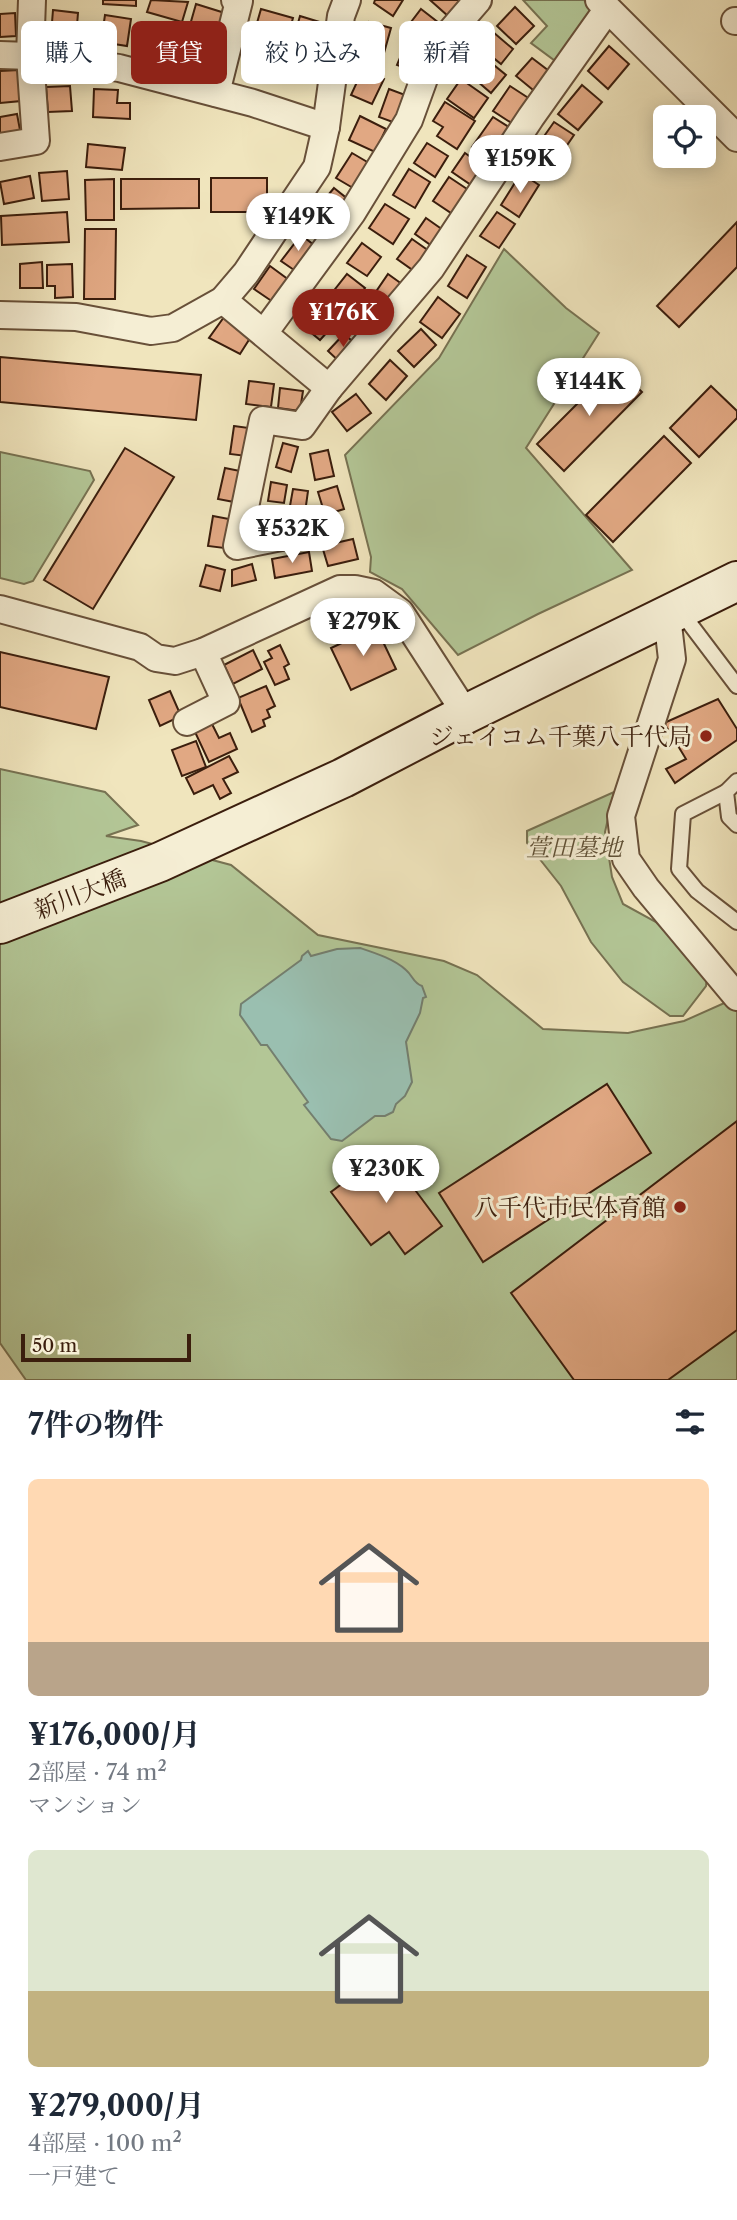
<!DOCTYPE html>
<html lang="ja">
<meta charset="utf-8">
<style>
:root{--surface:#fff;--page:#f6f6f7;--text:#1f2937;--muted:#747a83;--accent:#8f2418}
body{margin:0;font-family:"Libre Caslon Text","Noto Serif JP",serif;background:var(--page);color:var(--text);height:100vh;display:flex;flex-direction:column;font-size:26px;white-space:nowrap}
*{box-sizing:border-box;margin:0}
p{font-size:23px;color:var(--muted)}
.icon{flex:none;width:38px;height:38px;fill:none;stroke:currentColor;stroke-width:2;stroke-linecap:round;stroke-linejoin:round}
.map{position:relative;height:1380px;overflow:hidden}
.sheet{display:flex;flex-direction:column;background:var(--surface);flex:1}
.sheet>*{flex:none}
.hud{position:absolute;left:21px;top:21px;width:696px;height:63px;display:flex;gap:14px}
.fabs{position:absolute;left:653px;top:105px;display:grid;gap:14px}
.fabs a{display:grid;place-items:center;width:63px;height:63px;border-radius:10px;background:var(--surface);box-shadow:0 4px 18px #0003;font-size:35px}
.scale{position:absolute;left:21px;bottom:18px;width:170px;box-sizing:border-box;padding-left:7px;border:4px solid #3b1e0d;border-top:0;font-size:19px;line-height:24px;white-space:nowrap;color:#3b1e0d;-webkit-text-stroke:5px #f5eed4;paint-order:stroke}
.price{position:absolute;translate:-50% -60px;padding:0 16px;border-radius:24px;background:#fff;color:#222;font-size:23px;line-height:46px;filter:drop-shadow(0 2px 4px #0008)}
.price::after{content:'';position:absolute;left:50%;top:42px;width:21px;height:16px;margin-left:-10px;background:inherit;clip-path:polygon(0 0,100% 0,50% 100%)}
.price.current{background:var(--accent);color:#fff}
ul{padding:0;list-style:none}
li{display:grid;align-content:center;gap:14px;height:371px;padding:0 28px}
li span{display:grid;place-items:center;height:217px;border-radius:10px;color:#555}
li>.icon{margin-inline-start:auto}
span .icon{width:126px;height:126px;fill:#fffc;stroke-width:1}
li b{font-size:30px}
h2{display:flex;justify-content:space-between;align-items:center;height:84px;padding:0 28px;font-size:30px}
.tag{padding:0 24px;border-radius:10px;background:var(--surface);box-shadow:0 4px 18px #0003;font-size:24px;line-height:63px}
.tag.current{background:var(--accent);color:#fff}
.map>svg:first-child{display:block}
</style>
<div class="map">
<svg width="737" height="1380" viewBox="0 0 737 1380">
<rect width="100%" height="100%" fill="#f0e5bd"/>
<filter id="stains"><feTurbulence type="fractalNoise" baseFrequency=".00286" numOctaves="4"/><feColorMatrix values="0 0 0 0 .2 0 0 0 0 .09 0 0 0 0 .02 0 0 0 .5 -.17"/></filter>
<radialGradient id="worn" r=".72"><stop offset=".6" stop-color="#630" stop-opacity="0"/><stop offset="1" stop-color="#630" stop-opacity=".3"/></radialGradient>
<g fill="#b3c696" stroke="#777252" stroke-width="2">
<path d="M523,0H584L595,15L558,63L531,43L547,26Z"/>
<path d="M504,249L566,308L599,333L526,448L632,570L538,614L458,655L402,589L370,572L371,557L345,455L439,358Z"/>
<path d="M0,452L90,471L94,480L33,581L24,584L0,578Z"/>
<path d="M0,769L105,792L138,825L106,836L141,841L231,865L318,935L444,961L477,975L543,1029L628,1033L684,1021L731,1000L737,1008V1380H26L0,1343Z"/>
<path d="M614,792L605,832L612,877L623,904L656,922L707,975L706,986L683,1016H670L623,982L591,942L561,886L527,843V831Z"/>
</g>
<path fill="#9abfb0" stroke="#747f6f" stroke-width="2" d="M360,948C375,953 394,959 406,970C413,976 413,983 422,986L426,997L423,998L420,1013L406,1042L412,1082L405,1096L396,1104L393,1112L385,1116H375L342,1141L331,1139L304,1105L308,1102L267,1045H261L240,1015L241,1004L301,960L302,956L308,951L311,956L337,949Z"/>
<g fill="#e1a883" stroke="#3b1e0d" stroke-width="2">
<path d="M103,0H136V6L103,4Z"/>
<path d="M151,0L188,2L182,22L147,12Z"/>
<path d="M375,0H403L393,16L374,3Z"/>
<path d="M430,0H462L448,16Z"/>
<path d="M196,4L228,14L222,34L190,25Z"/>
<path d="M515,7L534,26L516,44L497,26Z"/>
<path d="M261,9L293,18L287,39L255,30Z"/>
<path d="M421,9L439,23L427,40L408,26Z"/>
<path d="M53,10L78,13L76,38L51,35Z"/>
<path d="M15,13L16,36L0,37V14Z"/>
<path d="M105,15L131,19L127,46L101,42Z"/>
<path d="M300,16L326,24L320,44L294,37Z"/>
<path d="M369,22L391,28L384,53L362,47Z"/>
<path d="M141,25L169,32L164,52L136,45Z"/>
<path d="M493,32L513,49L501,64L480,47Z"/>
<path d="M183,36L211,44L204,67L176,59Z"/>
<path d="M407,41L426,48L416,72L397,65Z"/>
<path d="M609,46L629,64L608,89L588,71Z"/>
<path d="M478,52L506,75L491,93L463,69Z"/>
<path d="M532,58L553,74L538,94L516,76Z"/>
<path d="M363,69L384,79L372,104L351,95Z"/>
<path d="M19,70L21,101L0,103V71Z"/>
<path d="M461,79L488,98L474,118L447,99Z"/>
<path d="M582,85L602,102L578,130L558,114Z"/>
<path d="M70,86L72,111L48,112L46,87Z"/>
<path d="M510,86L533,101L516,126L493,111Z"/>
<path d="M94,89L118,90L117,103H130V119L93,117Z"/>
<path d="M389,89L408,96L398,124L379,117Z"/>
<path d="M445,102L475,121L457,149L437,136L443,127L433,121Z"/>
<path d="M17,114L20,130L0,135V117Z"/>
<path d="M360,116L386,129L375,152L349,140Z"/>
<path d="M493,117L512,129L491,160L472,147Z"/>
<path d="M554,122L574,135L546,176L526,162Z"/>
<path d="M427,143L448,156L435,177L414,163Z"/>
<path d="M88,144L125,148L122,170L86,167Z"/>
<path d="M352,153L369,163L353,188L336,178Z"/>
<path d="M465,153L486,168L474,187L452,172Z"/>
<path d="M409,169L430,182L415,208L393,195Z"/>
<path d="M67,171L69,199L42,201L39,173Z"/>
<path d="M521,173L539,185L519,217L501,205Z"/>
<path d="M30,176L34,198L4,204L0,182Z"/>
<path d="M449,177L470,191L454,215L433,201Z"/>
<rect x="211" y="178" width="56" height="34"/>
<path d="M114,179V220H86L85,180Z"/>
<path d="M121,179H199V208L121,209Z"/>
<path d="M334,188L349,200L329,226L313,213Z"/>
<path d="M385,204L409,219L393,244L369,228Z"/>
<path d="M67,212L69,242L2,245L1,216Z"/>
<path d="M497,212L515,224L499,248L480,236Z"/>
<path d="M426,218L443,230L432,246L415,234Z"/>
<path d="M737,222V267L679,327L657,306Z"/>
<path d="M85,229H116L115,299H84Z"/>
<path d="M301,235L314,245L294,270L281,261Z"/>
<path d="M412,239L429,251L414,271L397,259Z"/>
<path d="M362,243L381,257L367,276L347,263Z"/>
<path d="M467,255L486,267L467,298L448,286Z"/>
<path d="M42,262L43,288H20V264Z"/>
<path d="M72,264L73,297L55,298V286H47V265Z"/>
<path d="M270,266L289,280L273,302L254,289Z"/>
<path d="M347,274L365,288L346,313L328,298Z"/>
<path d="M388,274L406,287L391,308L373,296Z"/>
<path d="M369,297L385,311L370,328L354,315Z"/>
<path d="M438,297L460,314L442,338L420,322Z"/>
<path d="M321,305L338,320L320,340L303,326Z"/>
<path d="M224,317L252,335L240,354L209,338Z"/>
<path d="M421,329L436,345L414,367L398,351Z"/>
<path d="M344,334L358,346L342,364L328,351Z"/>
<path d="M0,357L201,375L196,420L0,402Z"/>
<path d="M390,360L407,376L386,400L369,384Z"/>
<path d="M615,366L642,392L564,471L537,444Z"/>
<path d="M249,381L274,384L271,407L246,404Z"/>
<path d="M711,386L737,411V418L699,457L670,428Z"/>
<path d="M280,388L303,391L300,411L278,408Z"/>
<path d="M356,394L371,413L347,431L332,412Z"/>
<path d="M234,426L249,428L246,456L230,454Z"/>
<path d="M664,436L691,463L613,542L586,515Z"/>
<path d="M283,443L298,447L291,472L276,467Z"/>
<path d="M125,448L174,477L93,609L44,580Z"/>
<path d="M328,450L334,476L315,480L310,454Z"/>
<path d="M225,468L240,471L234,502L218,499Z"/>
<path d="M271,482L287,485L284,503L268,501Z"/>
<path d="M337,486L344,509L325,515L318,492Z"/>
<path d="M293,489L308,491L304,520L288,517Z"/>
<path d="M265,506L281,507L279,524L263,523Z"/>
<path d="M213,516L229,519L224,548L208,546Z"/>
<path d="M353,539L358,559L328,566L322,546Z"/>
<path d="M309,552L312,571L275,578L272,559Z"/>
<path d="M252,564L256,580L232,586V570Z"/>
<path d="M206,565L225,570L220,591L200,586Z"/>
<path d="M376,627L396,669L351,690L331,648Z"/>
<path d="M280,645L289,664L284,667L289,679L275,685L264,662L272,658L268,651Z"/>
<path d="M253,650L262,669L233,684L224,665Z"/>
<path d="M0,652L109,677L96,729L0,707Z"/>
<path d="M266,686L275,706L267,710L270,717L263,720L265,726L252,732L238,698Z"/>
<path d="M170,691L181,716L160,726L149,700Z"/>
<path d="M718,699L737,729V740L675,783L666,769L686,759L664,723Z"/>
<path d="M212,724L219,738L230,733L237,749L209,762L195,732Z"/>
<path d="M196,741L206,767L182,776L172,750Z"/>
<path d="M229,756L238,772L223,779L231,793L220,799L213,785L194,794L186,778Z"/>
<path d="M607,1084L651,1153L483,1262L439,1193Z"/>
<path d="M737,1121V1330L668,1380H574L511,1293Z"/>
<path d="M386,1151L442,1226L405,1254L389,1232L371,1245L331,1192Z"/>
</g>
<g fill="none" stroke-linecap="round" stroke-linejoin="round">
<g stroke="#685039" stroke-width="18">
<g id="lane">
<path d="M681,612L737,686"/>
<path d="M737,781L726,792L729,817L737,825"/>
<path d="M726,792L683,814L679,869L697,891L737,922"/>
</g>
</g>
<g stroke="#685039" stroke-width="30">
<g id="street">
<path d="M599,0L737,138"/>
<path d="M735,21H737"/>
<path d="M0,55L30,56L119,68L253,103L326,127"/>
<path d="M216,93L239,1L235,0"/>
<path d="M0,147L36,141L30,56L32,0"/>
<path d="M223,300L329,388L431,268L531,117L607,10"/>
<path d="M0,315L76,317L151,331L173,328L223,300L246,273L317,167L326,127L341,16L347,0"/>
<path d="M264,333L352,213L409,120L434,51L478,0"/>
<path d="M316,530L237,546L263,420L302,426L329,388"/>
<path d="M0,609L140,647L156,658L175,661L203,652L340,589H355L374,593L400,612L466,714"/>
<path d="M667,616L672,659L621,816L626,859L646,888L737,997"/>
<path d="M187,722L226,702L203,652"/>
</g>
</g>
<g stroke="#3b1e0d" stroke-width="42">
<path id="secondary" d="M0,924L160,862L343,778L466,714L737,581"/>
</g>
<use href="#lane" stroke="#f5eed4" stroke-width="14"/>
<use href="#street" stroke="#f5eed4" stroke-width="26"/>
<use href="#secondary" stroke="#f5eed4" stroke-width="38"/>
</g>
<g fill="#8f2418" stroke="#f5eed4" stroke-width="2.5">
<circle cx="706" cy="736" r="7"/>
<circle cx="680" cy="1207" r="7"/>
</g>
<g text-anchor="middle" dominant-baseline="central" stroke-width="6" stroke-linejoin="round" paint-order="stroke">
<g font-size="24" fill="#3b1e0d" stroke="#f5eed4" text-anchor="end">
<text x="692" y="736">ジェイコム千葉八千代局</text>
<text x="666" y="1207">八千代市民体育館</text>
</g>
<g font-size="24" font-style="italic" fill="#5f5036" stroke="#f5eed4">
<text x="574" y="847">萱田墓地</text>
</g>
<g font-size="24" fill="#3b1e0d" stroke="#f5eed4">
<text transform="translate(80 894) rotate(-21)">新川大橋</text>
</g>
</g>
<rect width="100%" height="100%" filter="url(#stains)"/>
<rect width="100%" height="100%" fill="url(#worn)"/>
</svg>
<div class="fabs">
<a><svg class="icon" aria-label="locate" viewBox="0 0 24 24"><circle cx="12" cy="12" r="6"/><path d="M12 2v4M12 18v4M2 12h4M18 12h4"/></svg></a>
</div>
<div class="scale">50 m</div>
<b class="price" style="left:520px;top:195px">¥159K</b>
<b class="price" style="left:298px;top:253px">¥149K</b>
<b class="price current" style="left:343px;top:349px">¥176K</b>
<b class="price" style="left:589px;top:418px">¥144K</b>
<b class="price" style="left:292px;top:565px">¥532K</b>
<b class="price" style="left:363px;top:658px">¥279K</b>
<b class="price" style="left:386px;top:1205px">¥230K</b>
<div class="hud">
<a class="tag">購入</a>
<a class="tag current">賃貸</a>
<a class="tag">絞り込み</a>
<a class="tag">新着</a>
</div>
</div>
<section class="sheet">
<h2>7件の物件<svg class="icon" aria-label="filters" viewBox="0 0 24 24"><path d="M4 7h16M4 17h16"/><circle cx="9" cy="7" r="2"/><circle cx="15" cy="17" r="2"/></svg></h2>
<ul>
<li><span style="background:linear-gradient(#ffd9b3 75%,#b9a48a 0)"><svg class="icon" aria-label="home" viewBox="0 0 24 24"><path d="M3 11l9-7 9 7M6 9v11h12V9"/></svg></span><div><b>¥176,000/月</b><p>2部屋 · 74 m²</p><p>マンション</p></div></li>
<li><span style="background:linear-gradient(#dfe7d0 65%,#c2b280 0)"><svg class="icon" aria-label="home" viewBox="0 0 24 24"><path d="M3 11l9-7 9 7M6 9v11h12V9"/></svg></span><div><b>¥279,000/月</b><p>4部屋 · 100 m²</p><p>一戸建て</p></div></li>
</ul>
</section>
